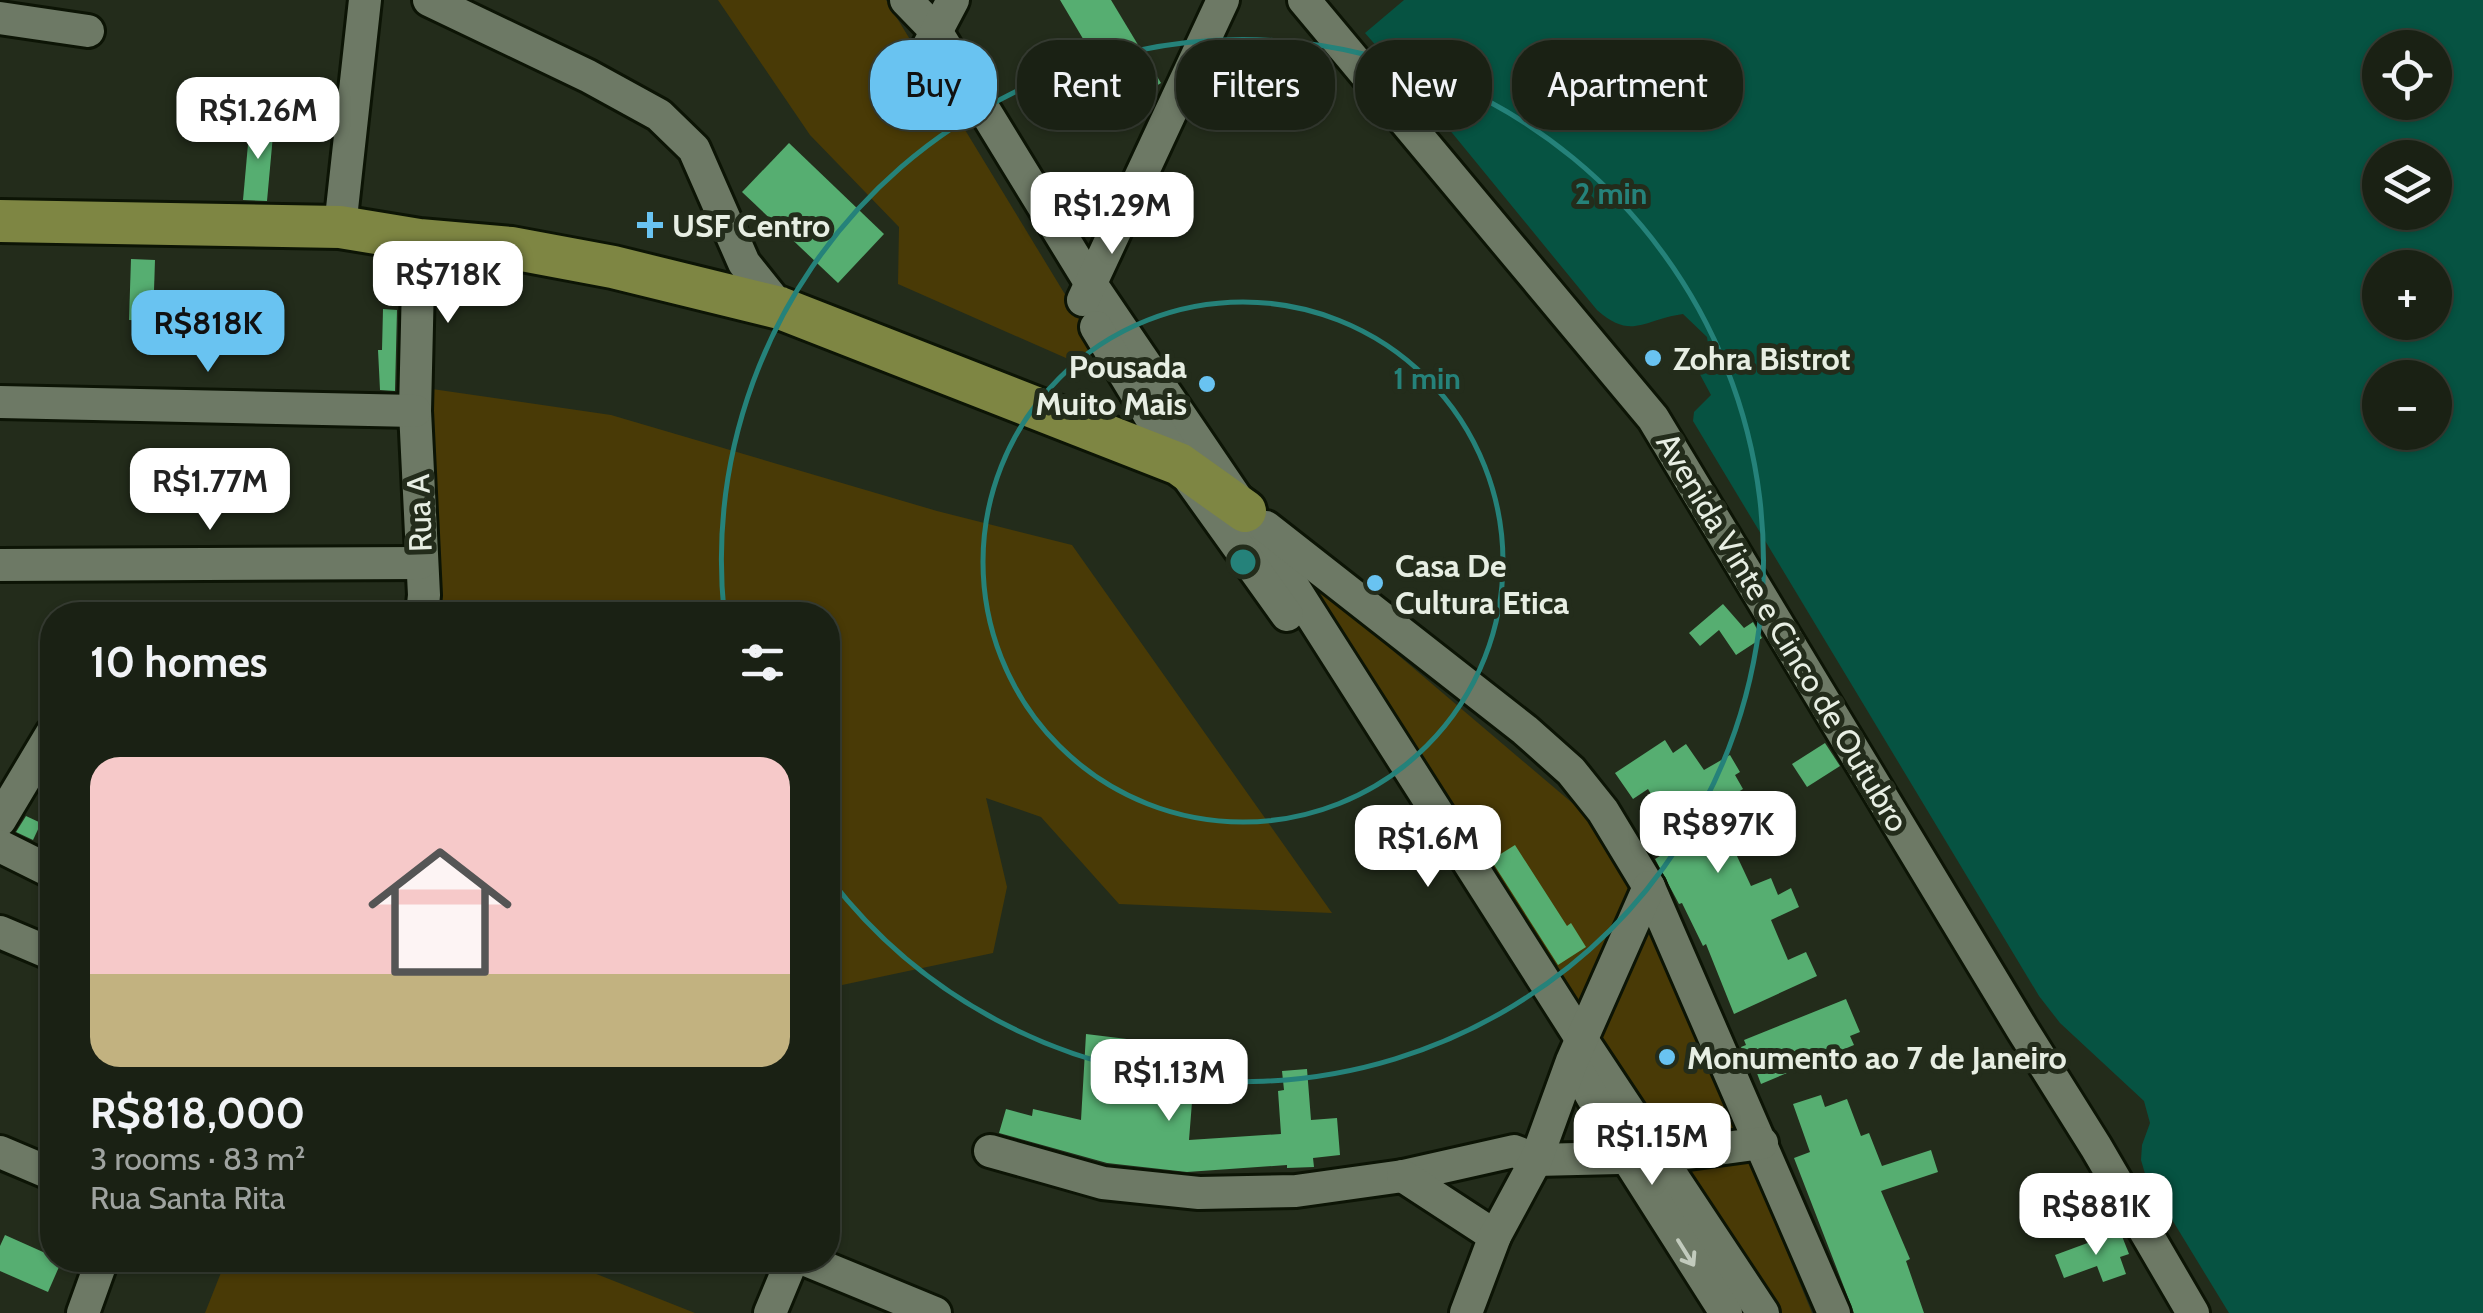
<!DOCTYPE html>
<meta charset="utf-8">
<style>
:root{--surface:#1a2114;--page:#272e22;--text:#f1f3f6;--muted:#9fa3a0;--line:#383e34;--accent:#69c3f1}
body{margin:0;font-family:Cabin,sans-serif;background:var(--page);color:var(--text);height:100vh;display:flex;flex-direction:column;font-size:38px;white-space:nowrap}
*{box-sizing:border-box;margin:0}
p{font-size:32px;color:var(--muted)}
.icon{flex:none;width:55px;height:55px;fill:none;stroke:currentColor;stroke-width:2;stroke-linecap:round;stroke-linejoin:round}
.map{position:relative;flex:1;overflow:hidden}
.side{position:absolute;left:40px;top:602px;width:800px;height:670px;display:flex;flex-direction:column;background:var(--surface);border-radius:40px;box-shadow:0 2px 8px #0004,0 0 0 2px var(--line)}
.side>*{flex:none}
.guide{position:absolute;left:870px;top:40px;width:950px;height:90px;display:flex;gap:20px}
.tools{position:absolute;left:2362px;top:30px;display:grid;gap:20px}
.tools a{display:grid;place-items:center;width:90px;height:90px;border-radius:50%;background:var(--surface);box-shadow:0 2px 8px #0004,0 0 0 2px var(--line);font-size:50px}
.price{position:absolute;translate:-50% -85px;padding:0 22px;border-radius:20px;background:#fff;color:#222;font-size:32px;line-height:65px;filter:drop-shadow(0 2px 5px #0008)}
.price::after{content:'';position:absolute;left:50%;top:60px;width:30px;height:22px;margin-left:-15px;background:inherit;clip-path:polygon(0 0,100% 0,50% 100%)}
.price.current{background:var(--accent);color:#111}
ul{padding:0;list-style:none}
li{display:grid;align-content:center;gap:20px;height:530px;padding:0 50px}
li span{display:grid;place-items:center;height:310px;border-radius:30px;color:#555}
li>.icon{margin-inline-start:auto}
span .icon{width:180px;height:180px;fill:#fffc;stroke-width:1}
li b{font-size:42px}
h2{display:flex;justify-content:space-between;align-items:center;height:120px;padding:0 50px;font-size:42px}
.chip{padding:0 35px;border-radius:40px;background:var(--surface);box-shadow:0 2px 8px #0004,0 0 0 2px var(--line);font-size:35px;line-height:90px}
.chip.current{background:var(--accent);color:#111}
.map>svg:first-child{display:block}
</style>
<div class="map">
<svg width="2483" height="1313" viewBox="0 0 2483 1313">
<rect width="100%" height="100%" fill="#232c1b"/>
<g fill="#493a06">
<path d="M718,0H886L1097,347L1075,362L898,284L899,227L810,135Z"/>
<path d="M432,389L611,415L937,511L1072,545L1332,913L1119,904L1041,817L986,798L1007,887L993,953L828,988V615H439Z"/>
<path d="M1318,587L1590,818L1658,937L1812,1313H1775L1312,591Z"/>
<path d="M226,1260H561L695,1313H205Z"/>
</g>
<path fill="#065342" fill-rule="evenodd" d="M1404,0H2483V1313H2229L2146,1177L2141,1160L2142,1145L2150,1123L2144,1101L2060,1023L2039,996L1693,421L1694,412L1711,395L1696,367L1709,351L1707,337L1683,314C1644,319 1632,341 1597,310L1453,134L1365,33ZM2380,48H2435V102H2380ZM2380,158H2435V212H2380ZM2380,268H2435V322H2380ZM2380,378H2435V432H2380Z"/>
<g fill="#56ae71">
<path d="M1060,0H1111L1161,83L1123,106Z"/>
<path d="M250,122L274,124L267,201L243,200Z"/>
<path d="M789,143L884,234L838,283L742,192Z"/>
<path d="M131,259L155,260L153,321L129,320Z"/>
<path d="M383,309L397,310L395,391L380,390L378,350H382Z"/>
<path d="M1723,604L1744,628L1753,622L1762,638L1736,655L1719,630L1700,646L1689,633Z"/>
<path d="M1665,740L1673,753L1686,744L1704,770L1730,755L1740,772L1735,775L1743,789L1717,805L1716,809L1739,853L1736,854L1751,886L1771,878L1778,895L1791,888L1799,907L1771,920L1788,960L1806,952L1817,976L1734,1014L1706,944L1703,946L1682,903L1679,904L1655,859L1680,844L1648,789L1633,799L1615,773Z"/>
<path d="M1825,743L1840,766L1807,787L1792,764Z"/>
<path d="M26,816L41,823L33,840L16,832Z"/>
<path d="M1515,845L1567,926L1571,923L1586,947L1558,965L1491,860Z"/>
<path d="M1846,999L1860,1032L1850,1036L1854,1045L1761,1084L1752,1060L1747,1062L1741,1047L1746,1045L1744,1040Z"/>
<path d="M1086,1034L1135,1040L1131,1098L1192,1102L1189,1140L1281,1134L1278,1091L1284,1090L1282,1071L1307,1069L1311,1120L1337,1118L1340,1155L1313,1158L1314,1167L1287,1168V1165L1187,1172L1107,1163L999,1133L1006,1109L1032,1116L1033,1109L1081,1120Z"/>
<path d="M1821,1095L1825,1107L1847,1099L1861,1136L1869,1133L1882,1166L1931,1150L1938,1172L1881,1191L1910,1259L1906,1261L1924,1313H1854L1794,1158L1810,1152L1793,1104Z"/>
<path d="M2120,1231L2129,1254L2120,1257L2126,1274L2103,1282L2097,1266L2064,1278L2055,1255Z"/>
<path d="M5,1235L52,1256V1260H62L48,1292L0,1271V1246Z"/>
</g>
<g fill="none" stroke-linecap="round" stroke-linejoin="round">
<g stroke="#0c1405" stroke-width="38">
<g id="minor">
<path d="M429,0L588,76L659,115L694,149L744,263L780,308"/>
<path d="M906,0L936,31L1091,284L1245,511L1582,1040L1763,1313"/>
<path d="M1304,0L1653,418L2022,1029L2096,1147L2193,1313"/>
<path d="M0,18L88,31"/>
<path d="M927,49L953,0"/>
<path d="M340,227L365,0"/>
<path d="M419,240L415,411L424,595L422,615"/>
<path d="M1083,300L1223,0"/>
<path d="M1096,327L1179,464L1287,615"/>
<path d="M0,402L415,411"/>
<path d="M1266,527L1525,730L1571,771L1603,811L1649,887L1834,1313"/>
<path d="M0,565L420,563"/>
<path d="M0,820L52,733"/>
<path d="M0,846L52,872"/>
<path d="M0,932L52,954"/>
<path d="M1577,1070L1626,1156L1726,1313"/>
<path d="M990,1151L1103,1183L1199,1193L1296,1191L1403,1176L1514,1151L1536,1160L1659,1157L1762,1143"/>
<path d="M0,1152L52,1174"/>
<path d="M1403,1176L1495,1236"/>
<path d="M806,1260L935,1313"/>
<path d="M83,1313L102,1260"/>
<path d="M770,1313L792,1260"/>
<path d="M1466,1313L1495,1236L1536,1160L1572,1061L1649,887"/>
</g>
</g>
<g stroke="#0c1405" stroke-width="48">
<path id="major" d="M0,221L340,227L419,240L511,248L613,267L780,308L1179,464L1245,511"/>
</g>
<use href="#minor" stroke="#6d7965" stroke-width="32"/>
<use href="#major" stroke="#7e8643" stroke-width="42"/>
</g>
<defs><path id="oneway-shaft" d="M-6 0H5M1.5-3L5.5 0L1.5 3" fill="none" stroke-width="1.6" stroke-linecap="round" stroke-linejoin="round" transform="scale(2.5)"/></defs>
<use stroke="#c2cbbd" href="#oneway-shaft" transform="translate(1686 1253) rotate(58)"/>
<g fill="none" stroke="#25827a" stroke-width="5">
<circle cx="1243" cy="562" r="260"/>
<path d="M724 612A521 521 0 1 1 830 879"/>
</g>
<g fill="#69c3f1" stroke="#232c1b" stroke-width="4">
<path d="M645 210h10v10h10v10h-10v10h-10v-10h-10v-10h10z"/>
<circle cx="1653" cy="358" r="10"/>
<circle cx="1207" cy="384" r="10"/>
<circle cx="1375" cy="583" r="10"/>
<circle cx="1667" cy="1057" r="10"/>
</g>
<g text-anchor="middle" dominant-baseline="central" stroke-width="10" stroke-linejoin="round" paint-order="stroke">
<g font-size="32" font-weight="bold" fill="#e7eee3" stroke="#232c1b" text-anchor="start">
<text x="672" y="225">USF Centro</text>
<text x="1673" y="358">Zohra Bistrot</text>
<text x="1187" y="366" text-anchor="end">Pousada<tspan x="1187" dy="37">Muito Mais</tspan></text>
<text x="1395" y="565">Casa De<tspan x="1395" dy="37">Cultura Etica</tspan></text>
<text x="1687" y="1057">Monumento ao 7 de Janeiro</text>
</g>
<g font-size="32" fill="#e7eee3" stroke="#232c1b">
<text transform="translate(419 513) rotate(-92)">Rua A</text>
<text transform="translate(1783 632) rotate(59)">Avenida Vinte e Cinco de Outubro</text>
</g>
</g>
<circle cx="1243" cy="562" r="15" fill="#25827a" stroke="#232c1b" stroke-width="5"/>
<g font-size="30" text-anchor="middle" font-weight="bold" fill="#25827a" stroke="#232c1b" stroke-width="10" stroke-linejoin="round" paint-order="stroke">
<text x="1611" y="204">2 min</text>
<text x="1427" y="389">1 min</text>
</g>
</svg>
<div class="tools">
<a><svg class="icon" aria-label="locate" viewBox="0 0 24 24"><circle cx="12" cy="12" r="6"/><path d="M12 2v4M12 18v4M2 12h4M18 12h4"/></svg></a>
<a><svg class="icon" aria-label="layers" viewBox="0 0 24 24"><path d="M12 4l9 5-9 5-9-5zM3 14l9 5 9-5"/></svg></a>
<a>+</a>
<a>−</a>
</div>
<b class="price" style="left:258px;top:162px">R$1.26M</b>
<b class="price" style="left:1112px;top:257px">R$1.29M</b>
<b class="price" style="left:448px;top:326px">R$718K</b>
<b class="price current" style="left:208px;top:375px">R$818K</b>
<b class="price" style="left:210px;top:533px">R$1.77M</b>
<b class="price" style="left:1718px;top:876px">R$897K</b>
<b class="price" style="left:1428px;top:890px">R$1.6M</b>
<b class="price" style="left:1169px;top:1124px">R$1.13M</b>
<b class="price" style="left:1652px;top:1188px">R$1.15M</b>
<b class="price" style="left:2096px;top:1258px">R$881K</b>
<div class="guide">
<a class="chip current">Buy</a>
<a class="chip">Rent</a>
<a class="chip">Filters</a>
<a class="chip">New</a>
<a class="chip">Apartment</a>
</div>
<section class="side">
<h2>10 homes<svg class="icon" aria-label="filters" viewBox="0 0 24 24"><path d="M4 7h16M4 17h16"/><circle cx="9" cy="7" r="2"/><circle cx="15" cy="17" r="2"/></svg></h2>
<ul>
<li><span style="background:linear-gradient(#f6c9c9 70%,#c2b280 0)"><svg class="icon" aria-label="home" viewBox="0 0 24 24"><path d="M3 11l9-7 9 7M6 9v11h12V9"/></svg></span><div><b>R$818,000</b><p>3 rooms · 83 m²</p><p>Rua Santa Rita</p></div></li>
</ul>
</section>
</div>
